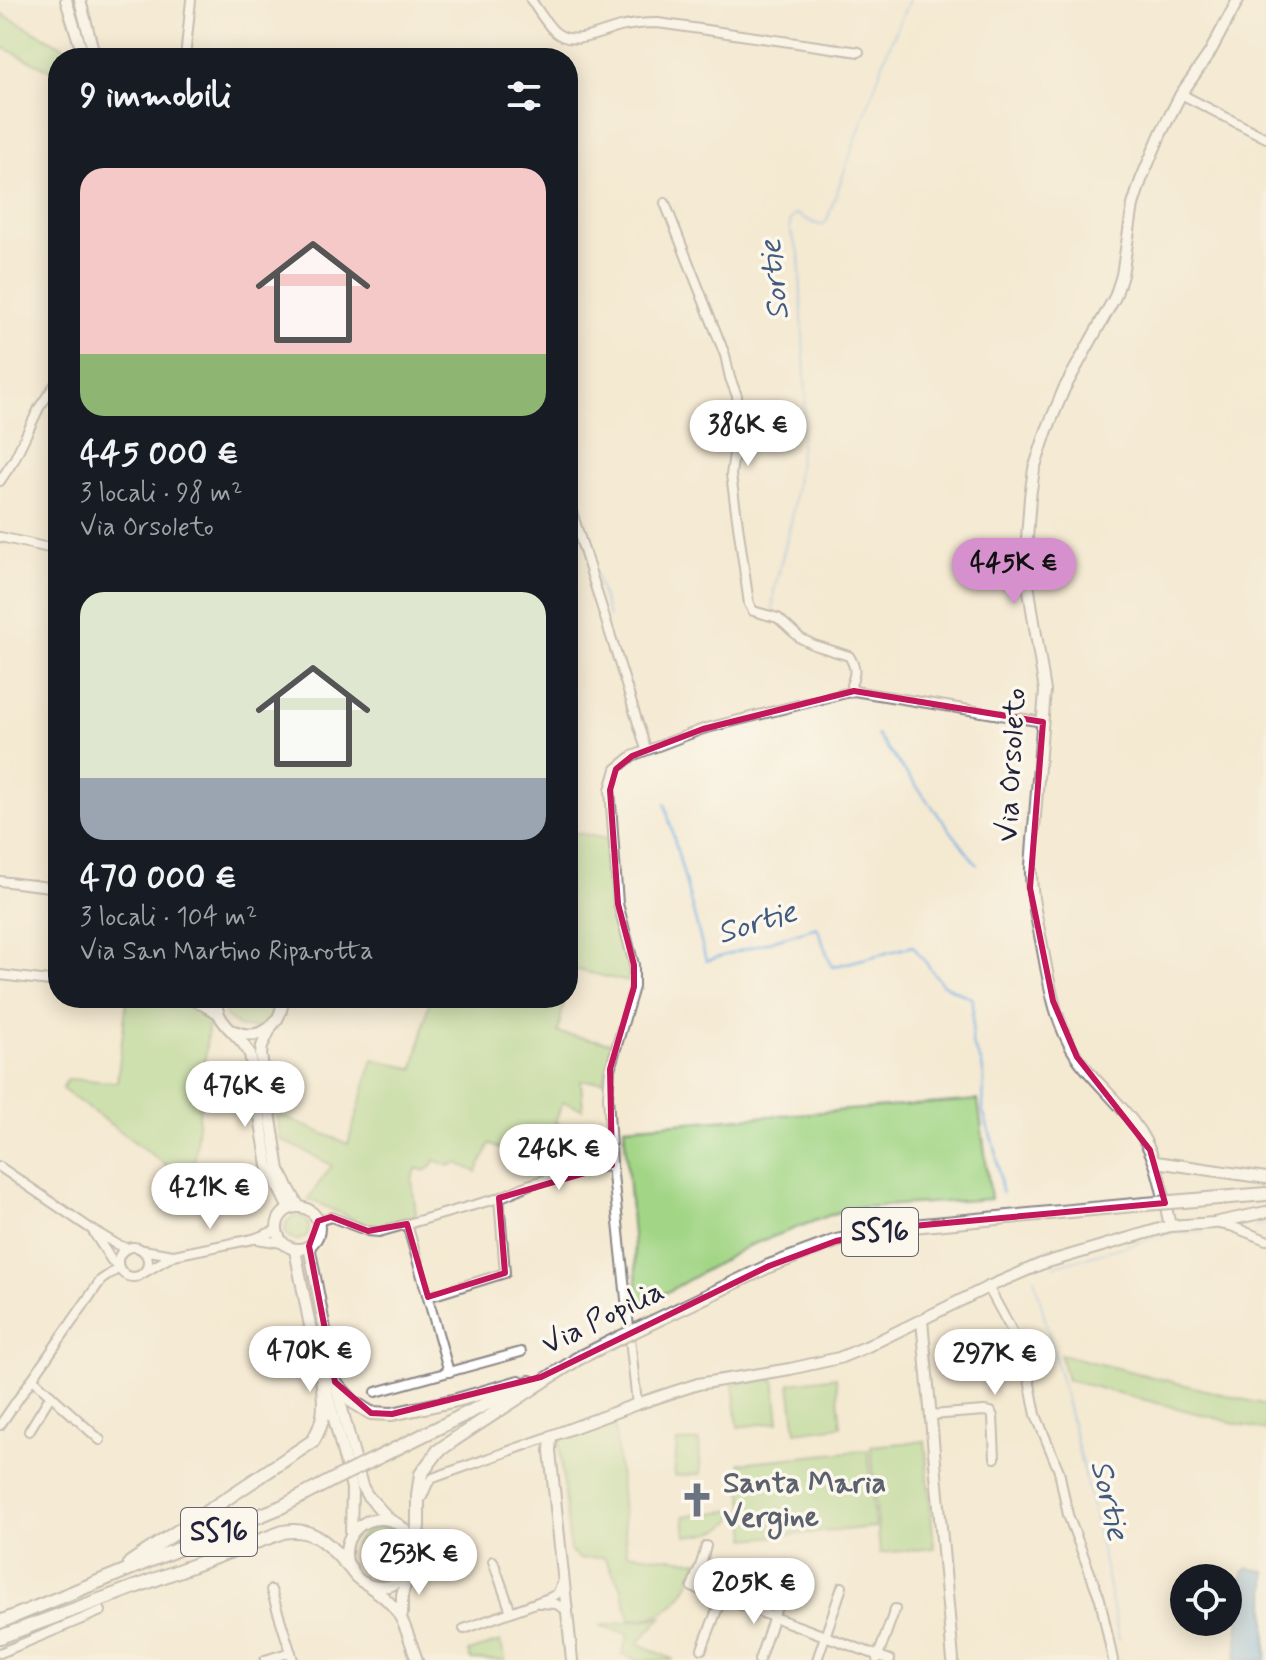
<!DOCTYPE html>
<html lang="it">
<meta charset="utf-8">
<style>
:root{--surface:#171b24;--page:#242831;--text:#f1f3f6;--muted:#9ea1a6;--accent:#d690ce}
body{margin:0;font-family:Mynerve,sans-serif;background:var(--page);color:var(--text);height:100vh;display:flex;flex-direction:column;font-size:30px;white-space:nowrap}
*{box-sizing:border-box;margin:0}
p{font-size:26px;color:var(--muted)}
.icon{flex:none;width:44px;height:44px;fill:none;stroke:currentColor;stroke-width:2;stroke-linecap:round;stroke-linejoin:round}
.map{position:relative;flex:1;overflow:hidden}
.details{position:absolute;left:48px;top:48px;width:530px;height:960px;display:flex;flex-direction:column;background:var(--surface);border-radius:32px;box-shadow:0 4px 20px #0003}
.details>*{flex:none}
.buttons{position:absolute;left:1170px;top:1564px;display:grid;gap:16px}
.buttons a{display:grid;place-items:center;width:72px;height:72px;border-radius:50%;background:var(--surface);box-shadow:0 4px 20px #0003;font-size:40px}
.price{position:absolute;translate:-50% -68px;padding:0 18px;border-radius:28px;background:#fff;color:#222;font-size:26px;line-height:52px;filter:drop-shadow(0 2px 4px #0008)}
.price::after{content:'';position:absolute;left:50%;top:48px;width:24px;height:18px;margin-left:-12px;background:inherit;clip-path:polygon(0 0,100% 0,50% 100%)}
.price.selected{background:var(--accent);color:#111}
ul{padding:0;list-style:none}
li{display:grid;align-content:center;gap:16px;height:424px;padding:0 32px}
li span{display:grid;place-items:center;height:248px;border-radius:24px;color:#555}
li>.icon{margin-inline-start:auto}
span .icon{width:144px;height:144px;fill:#fffc;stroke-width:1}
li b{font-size:34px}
h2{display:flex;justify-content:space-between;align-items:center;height:96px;padding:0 32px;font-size:34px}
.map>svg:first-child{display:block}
</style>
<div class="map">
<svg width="1266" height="1660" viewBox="0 0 1266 1660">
<rect width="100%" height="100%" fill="#fbf7ec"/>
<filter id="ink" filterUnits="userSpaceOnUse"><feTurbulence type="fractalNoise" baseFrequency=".0125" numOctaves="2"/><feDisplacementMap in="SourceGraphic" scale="16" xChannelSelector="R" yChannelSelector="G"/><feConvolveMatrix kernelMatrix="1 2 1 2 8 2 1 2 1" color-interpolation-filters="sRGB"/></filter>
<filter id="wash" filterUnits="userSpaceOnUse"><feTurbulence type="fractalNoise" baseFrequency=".006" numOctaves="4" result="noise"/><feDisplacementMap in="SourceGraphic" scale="32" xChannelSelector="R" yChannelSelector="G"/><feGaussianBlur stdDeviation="1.8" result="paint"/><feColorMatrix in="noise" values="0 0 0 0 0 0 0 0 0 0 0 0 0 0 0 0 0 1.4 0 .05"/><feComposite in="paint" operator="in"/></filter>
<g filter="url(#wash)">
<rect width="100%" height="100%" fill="#f4e9d1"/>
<g fill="#a2d585" stroke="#627c60" stroke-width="2">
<path d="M0,13L70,50L72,58H58V74L0,46Z"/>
<path d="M568,831L607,839L614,911L629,966L628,982L573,969L568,987Z"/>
<path d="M127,998C151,998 196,995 209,1019L193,1173L184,1178L62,1089L67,1079L117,1082Z"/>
<path d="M222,998H276C276,1038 222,1038 222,998Z"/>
<path d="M430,998H565L558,1033L613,1043L604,1081H581L583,1109L563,1102L555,1122L575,1132L567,1147L533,1133L520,1157L490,1144L477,1172L457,1163L449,1166L435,1160L432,1167L424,1171L417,1168L412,1179L416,1215L378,1226L366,1225L308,1199L332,1165L280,1139L277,1114L348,1144L373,1059L414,1069Z"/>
<path d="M978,1100L991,1199L849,1208L748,1246L639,1308L624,1127Z"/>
<circle cx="297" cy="1228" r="12"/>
<path d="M1060,1354L1266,1405V1431L1067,1380Z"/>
<path d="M836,1377L841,1426L796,1432L790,1383Z"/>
<path d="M774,1379L779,1422L738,1427L733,1384Z"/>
<path d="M602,1422L608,1424L610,1422L614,1424L615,1429L627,1553L698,1561C690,1584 680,1606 655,1616C648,1619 638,1619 630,1620L621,1587L604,1557L580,1559L570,1551L559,1440L565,1435Z"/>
<path d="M699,1441L701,1474L674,1476L677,1442Z"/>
<path d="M925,1441L934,1548L880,1553L871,1446Z"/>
<path d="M868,1450L875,1527L747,1539L740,1463Z"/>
<path d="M737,1510C728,1534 708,1533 686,1536L684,1516Z"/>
<circle cx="380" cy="1553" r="26"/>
<path d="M662,1617L638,1643L674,1660H639L622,1655L628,1634L599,1626Z"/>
<path d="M500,1642L506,1660H471L468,1652Z"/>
</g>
<path fill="#71aee3" stroke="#4a688f" stroke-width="2" d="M1248,1568L1266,1571V1660H1236L1243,1572Z"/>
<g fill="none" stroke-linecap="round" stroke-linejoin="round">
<g stroke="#71aee3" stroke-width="2">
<path d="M568,486L587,546"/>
<path d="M590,554L609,618"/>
<path d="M773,610L774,591L792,518L806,398L799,253L790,231V221L795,214C805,217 812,225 823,225L827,220L888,49L909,0"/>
<path d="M877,735L977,865"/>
<path d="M665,804L706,961L817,927L832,967L913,946L942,984L973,999L972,1044L981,1062L984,1075L983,1112L996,1151L1002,1194"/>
<path d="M1254,1227L1266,1224"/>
<path d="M1054,1266L1173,1233L1204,1232"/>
<path d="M1034,1277C1066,1397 1097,1517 1119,1640"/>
<path d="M1120,1659V1660"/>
</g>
</g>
</g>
<g filter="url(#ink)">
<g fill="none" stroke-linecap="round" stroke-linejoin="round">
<g stroke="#8b8686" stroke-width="12">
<g id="minor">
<path d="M531,0C538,10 545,22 554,31C572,48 600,32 620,27C633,24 645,23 658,23L859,52"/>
<path d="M185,58L191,0"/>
<path d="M1181,94L1266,138"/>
<path d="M665,203L725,355L730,378L737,396V433L731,475L749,604L753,611L778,618L800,638L814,645L849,656C856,667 856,673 851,685L854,691"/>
<path d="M0,481L14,460L39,408L58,380"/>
<path d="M568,499L646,749"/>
<path d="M0,537L58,550"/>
<path d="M0,881L58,888"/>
<path d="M0,975L58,982"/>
<path d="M189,998L218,1014"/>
<path d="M0,1167L91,1229L116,1244L126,1248"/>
<path d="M318,1221L331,1217L368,1231L379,1232L499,1198L528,1185L564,1174L612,1165"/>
<path d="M407,1224L449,1372"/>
<path d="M1219,1224L1231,1226L1266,1240"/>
<path d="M94,1233L112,1261L118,1266"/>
<path d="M257,1239L282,1243"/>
<circle cx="133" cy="1262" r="15"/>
<path d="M143,1250L173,1255"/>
<path d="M145,1272L174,1255L253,1239L277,1230"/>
<path d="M988,1287L1024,1353L1036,1415L1059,1471L1068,1515L1100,1599L1113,1660"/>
<path d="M428,1297L505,1273L499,1198"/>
<path d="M629,1328L612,1165L608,1096L610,1069L634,987V965L618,904L610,790L616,769L632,756L703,729L854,691L1043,722"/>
<path d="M630,1338L637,1404"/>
<path d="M33,1379L100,1440"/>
<path d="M376,1392L521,1352"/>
<path d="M931,1415L984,1411L991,1412L993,1417L995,1458"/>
<path d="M0,1425L101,1280L119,1268"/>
<path d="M29,1431L51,1395"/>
<path d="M422,1497L428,1483L433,1478L551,1436"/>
<path d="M706,1546L702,1561L692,1587L890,1660"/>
<path d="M493,1561L511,1612"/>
<path d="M271,1590L293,1660"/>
<path d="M540,1603L556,1604L565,1609"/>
<path d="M464,1629L549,1598L557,1594L563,1581"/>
<path d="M702,1649L732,1571"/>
<path d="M0,1653L101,1611"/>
<path d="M877,1659L895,1609"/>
<path d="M265,1660L291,1652"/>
<path d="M759,1660L790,1569"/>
<path d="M817,1660L842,1587"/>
</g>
</g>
<g stroke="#8b8686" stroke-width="14">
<g id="tertiary">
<path d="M66,0L84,58"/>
<path d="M80,0L95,58"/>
<path d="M216,998C215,1025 239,1032 250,1054L268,1166L289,1209"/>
<path d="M271,1027L262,1046L261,1055L279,1170L299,1207"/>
<path d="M234,1031C260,1042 282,1025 283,998"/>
<path d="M1156,1162L1266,1178"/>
<circle cx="298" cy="1228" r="21"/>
<path d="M1170,1226C1162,1189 1157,1153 1133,1122C1116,1099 1093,1080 1077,1057C1055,1024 1049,983 1042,945C1037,919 1030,893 1031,866L1045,691L1028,584L1027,539L1030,497L1034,469L1047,430L1064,389L1115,297L1122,275L1133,205L1141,180L1161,133L1181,94L1209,54L1238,0"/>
<path d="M309,1246L335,1382L362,1486L367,1495L390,1520"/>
<path d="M295,1250L310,1326L352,1488L351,1535"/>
<path d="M922,1320L953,1660"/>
<circle cx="380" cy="1553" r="34"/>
<path d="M370,1587C403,1608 404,1625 417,1660"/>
<path d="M402,1614V1595L408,1575"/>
<path d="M572,1660L550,1451L551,1436L637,1404L698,1384L790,1369L839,1358L866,1347L988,1287L1041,1264L1170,1226L1214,1223L1266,1212"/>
</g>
</g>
<g stroke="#8b8686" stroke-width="16">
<g id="primary">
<path d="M1183,1201L1266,1194"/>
<path d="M634,1331L769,1266L836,1241L902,1227L1145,1204"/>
<path d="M575,1360L619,1338"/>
<path d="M335,1382L353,1402L371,1413L392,1414L457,1400L519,1382"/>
<path d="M369,1462L530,1382"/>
<path d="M415,1557L418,1525V1495L421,1474L438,1451L455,1439L582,1356"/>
<path d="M130,1563L313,1441C328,1415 324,1403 322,1375"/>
<path d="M0,1622L281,1507L338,1477"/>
<path d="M0,1637L283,1532C316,1526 330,1547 350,1568"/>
</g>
</g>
<use href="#minor" stroke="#fff" stroke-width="8"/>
<use href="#tertiary" stroke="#fff" stroke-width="10"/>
<use href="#primary" stroke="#fff" stroke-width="12"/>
<g stroke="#8b8686" stroke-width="16" stroke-linecap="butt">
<g id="primary-bridge">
<path d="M1145,1204L1183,1201"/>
<path d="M619,1338L634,1331"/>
<path d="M338,1477L369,1462"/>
</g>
</g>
<use href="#primary-bridge" stroke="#fff" stroke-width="12"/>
</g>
</g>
<path d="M0 0H1266V1660H0ZM854,691L1043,722L1030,888L1053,1001L1077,1057L1150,1150L1165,1203L902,1227L836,1241L769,1266L541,1377L392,1414L371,1413L335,1382L309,1246L318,1221L331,1217L368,1231L407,1224L428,1297L505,1273L499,1198L612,1165L610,1069L634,987V965L618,904L610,790L616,769L632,756L703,729Z" fill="#f4e9d1" fill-opacity=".55" fill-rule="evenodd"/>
<path fill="none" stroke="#c2185b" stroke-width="6" stroke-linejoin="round" d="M854,691L1043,722L1030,888L1053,1001L1077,1057L1150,1150L1165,1203L902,1227L836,1241L769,1266L541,1377L392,1414L371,1413L335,1382L309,1246L318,1221L331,1217L368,1231L407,1224L428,1297L505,1273L499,1198L612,1165L610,1069L634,987V965L618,904L610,790L616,769L632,756L703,729Z"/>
<defs>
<g id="church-bare" transform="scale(2.76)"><path d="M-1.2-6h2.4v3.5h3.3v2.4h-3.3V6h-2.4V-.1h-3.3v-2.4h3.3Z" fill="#6b7280" stroke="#fbf7ec" stroke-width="2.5" paint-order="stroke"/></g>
</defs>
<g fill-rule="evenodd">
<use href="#church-bare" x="697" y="1500"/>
</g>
<g text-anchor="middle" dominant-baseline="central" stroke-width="7" stroke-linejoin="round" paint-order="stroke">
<g fill="#fbf7ec" stroke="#636270" stroke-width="2">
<rect x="842" y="1208" width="76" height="48" rx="6"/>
<rect x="181" y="1508" width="76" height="48" rx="6"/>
</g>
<g font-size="28" font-weight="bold" fill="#22223b">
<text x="880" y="1232">SS16</text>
<text x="219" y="1532">SS16</text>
</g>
<g font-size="30" fill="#22223b" stroke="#fbf7ec">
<text transform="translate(1012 765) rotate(-87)">Via Orsoleto</text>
<text transform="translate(603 1318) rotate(-26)">Via Popilia</text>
</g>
<g font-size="30" font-weight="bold" fill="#5b616d" stroke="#fbf7ec" text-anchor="start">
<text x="723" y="1483">Santa Maria<tspan x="723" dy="34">Vergine</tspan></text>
</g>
<g font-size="32" font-style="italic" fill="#425a7e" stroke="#fbf7ec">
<text transform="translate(775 280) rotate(-96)">Sortie</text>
<text transform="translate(757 923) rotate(-17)">Sortie</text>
<text transform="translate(1109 1500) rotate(77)">Sortie</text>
</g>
</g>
</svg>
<div class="buttons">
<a><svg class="icon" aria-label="locate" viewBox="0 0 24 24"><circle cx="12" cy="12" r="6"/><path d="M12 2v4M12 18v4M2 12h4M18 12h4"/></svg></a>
</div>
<b class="price" style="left:748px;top:468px">386K €</b>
<b class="price selected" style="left:1014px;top:606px">445K €</b>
<b class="price" style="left:245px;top:1129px">476K €</b>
<b class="price" style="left:559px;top:1192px">246K €</b>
<b class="price" style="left:210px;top:1231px">421K €</b>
<b class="price" style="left:310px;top:1394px">470K €</b>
<b class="price" style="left:995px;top:1397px">297K €</b>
<b class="price" style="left:419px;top:1597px">253K €</b>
<b class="price" style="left:754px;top:1626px">205K €</b>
<section class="details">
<h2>9 immobili<svg class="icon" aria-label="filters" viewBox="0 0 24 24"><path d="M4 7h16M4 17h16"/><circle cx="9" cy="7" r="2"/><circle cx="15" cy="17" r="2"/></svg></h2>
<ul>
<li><span style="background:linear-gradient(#f6c9c9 75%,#8fb573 0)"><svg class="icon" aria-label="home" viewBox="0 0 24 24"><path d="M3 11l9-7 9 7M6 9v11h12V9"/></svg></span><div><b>445 000 €</b><p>3 locali · 98 m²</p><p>Via Orsoleto</p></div></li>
<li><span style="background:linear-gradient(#dfe7d0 75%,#9aa5b1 0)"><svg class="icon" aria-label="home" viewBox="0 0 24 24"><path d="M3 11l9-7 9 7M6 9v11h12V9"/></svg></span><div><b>470 000 €</b><p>3 locali · 104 m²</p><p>Via San Martino Riparotta</p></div></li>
</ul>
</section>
</div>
